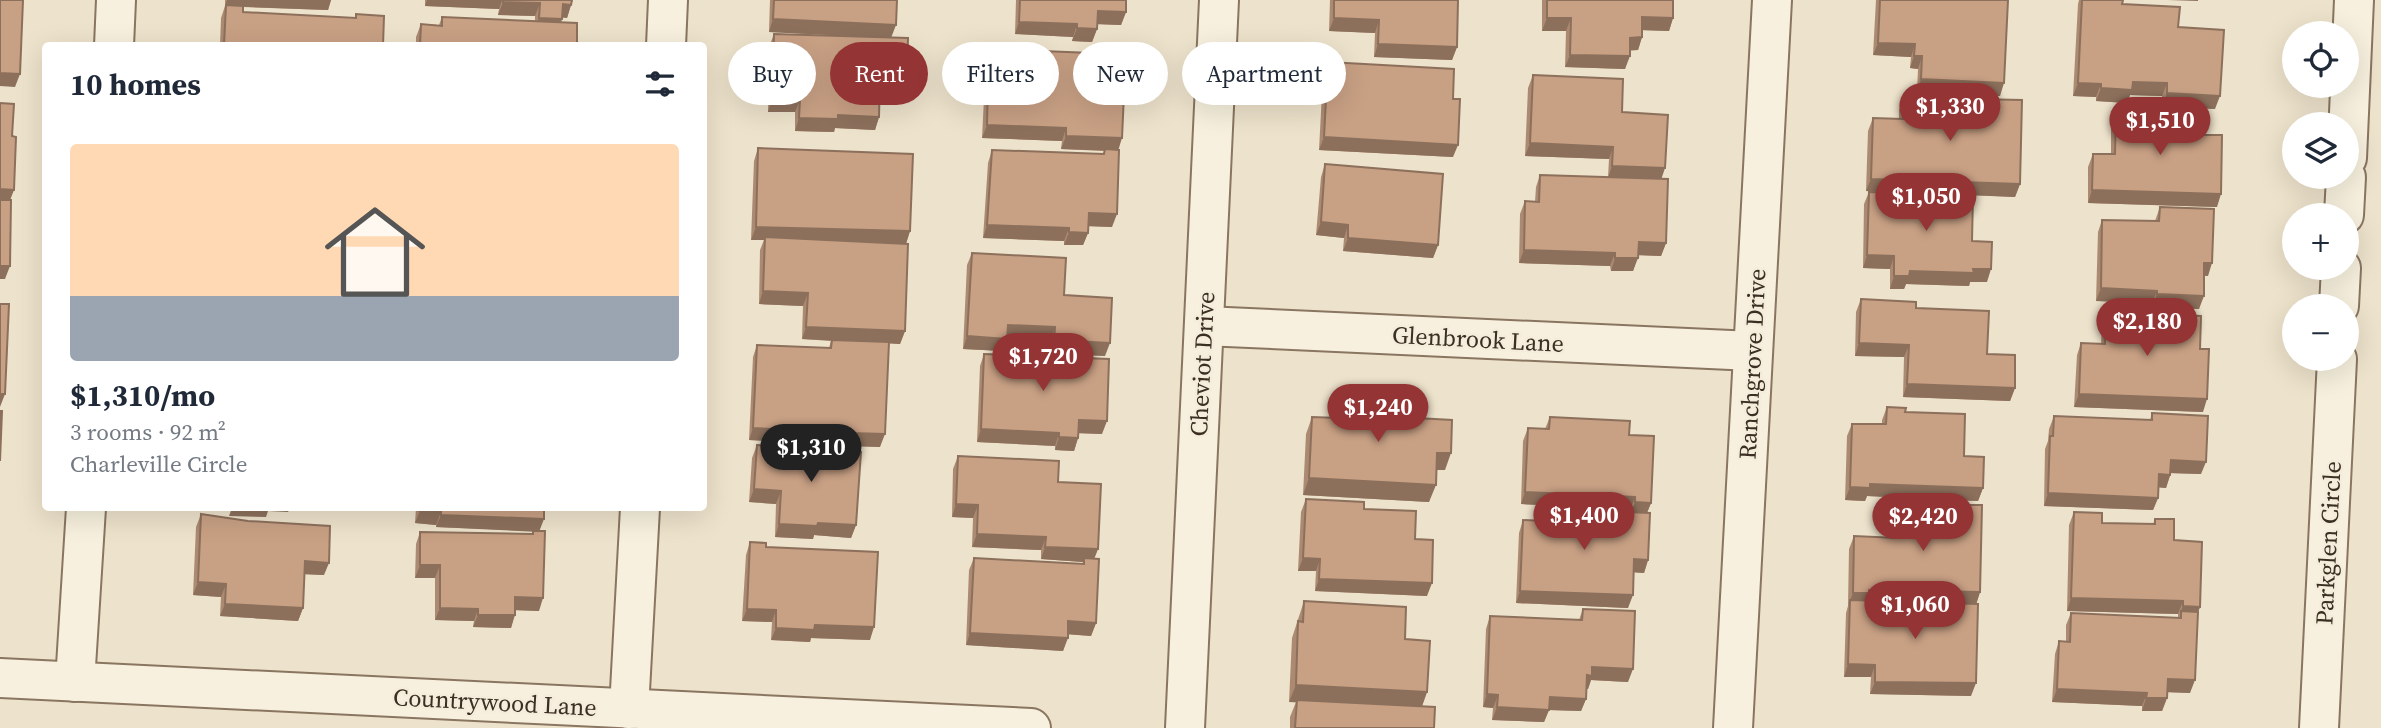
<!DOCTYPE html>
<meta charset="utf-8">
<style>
:root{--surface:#fff;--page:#f2f2f3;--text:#1f2937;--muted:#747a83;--line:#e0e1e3;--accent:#943435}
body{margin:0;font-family:"Source Serif 4",serif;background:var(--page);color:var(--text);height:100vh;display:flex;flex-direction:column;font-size:26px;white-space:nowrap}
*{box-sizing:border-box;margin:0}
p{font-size:23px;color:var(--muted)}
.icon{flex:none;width:38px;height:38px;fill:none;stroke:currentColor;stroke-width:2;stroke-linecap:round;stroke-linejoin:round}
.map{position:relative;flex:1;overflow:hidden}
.panel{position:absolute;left:42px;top:42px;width:665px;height:469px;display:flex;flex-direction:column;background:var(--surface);border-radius:7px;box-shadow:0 7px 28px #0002}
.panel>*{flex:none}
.guide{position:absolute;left:728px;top:42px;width:665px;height:63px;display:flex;gap:14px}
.controls{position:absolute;left:2282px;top:21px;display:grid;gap:14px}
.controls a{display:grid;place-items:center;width:77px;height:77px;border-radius:50%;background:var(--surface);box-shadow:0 7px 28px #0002;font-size:35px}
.price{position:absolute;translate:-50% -60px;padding:0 16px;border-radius:24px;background:var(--accent);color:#fff;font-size:23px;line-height:46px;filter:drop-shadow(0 2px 4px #0008)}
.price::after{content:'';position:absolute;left:50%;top:42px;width:21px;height:16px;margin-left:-10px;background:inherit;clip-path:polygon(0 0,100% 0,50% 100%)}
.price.current{background:#222;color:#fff}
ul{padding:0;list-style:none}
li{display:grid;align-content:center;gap:14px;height:371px;padding:0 28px}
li+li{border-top:2px solid var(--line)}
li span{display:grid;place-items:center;height:217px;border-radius:7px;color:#555}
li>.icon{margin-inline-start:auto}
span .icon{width:126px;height:126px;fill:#fffc;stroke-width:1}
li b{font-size:30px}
h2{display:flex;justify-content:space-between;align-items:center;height:84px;padding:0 28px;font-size:30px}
.tag{padding:0 24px;border-radius:32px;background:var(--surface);box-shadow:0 7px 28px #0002;font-size:24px;line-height:63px}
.tag.current{background:var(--accent);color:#fff}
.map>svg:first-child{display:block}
</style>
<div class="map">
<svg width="2381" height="728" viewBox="0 0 2381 728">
<rect width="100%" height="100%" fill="#ede2cb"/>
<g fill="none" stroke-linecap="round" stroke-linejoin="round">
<g stroke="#897560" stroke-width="42">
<g id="minor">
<path d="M114,46L116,0"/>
<path d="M666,46L668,0"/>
<path d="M2347,158L2354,0"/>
<path d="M2344,215L2346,177"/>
<path d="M2339,306L2341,268"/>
<path d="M1204,326L1753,351"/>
<path d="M0,678L1031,728"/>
<path d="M75,682L86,508"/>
<path d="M629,709L640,508"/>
<path d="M1185,728L1219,0"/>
<path d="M1733,728L1772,0"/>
<path d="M2319,728L2337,359"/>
</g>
</g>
<use href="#minor" stroke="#f7f0de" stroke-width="38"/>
</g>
<g fill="#ac8a72">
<path d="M225,0H331L328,10L243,7V12L355,18L356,14L383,46H220L221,18L225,6Z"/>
<path d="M425,0H572L571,5L567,18L562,17L561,22L577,46H416V37L421,24L439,25L442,17L535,21V16L498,15L499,9L425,6Z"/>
<path d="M770,0H897L891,37L903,89L880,88L879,117L875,130L835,128L834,132L795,131V112H768L769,47L774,34L866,37L769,32Z"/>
<path d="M1016,0H1126V12L1121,25L1097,24V29L1092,42L1072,41L1073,37L1015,34Z"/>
<path d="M1330,0H1458L1457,47L1452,60L1374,57L1375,33L1329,31Z"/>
<path d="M1542,0H1673V18L1669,31L1642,30V37L1638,50H1630L1625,69L1565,67L1566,31H1542Z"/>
<path d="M1876,0H2008L2000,96L1917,92L1918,69L1910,68L1911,57L1873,55Z"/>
<path d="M2079,0H2123L2122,4L2178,27L2215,109L2162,106V96L2130,95L2127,103L2096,101V97L2073,96L2078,4Z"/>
<path d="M969,48L1116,93L1118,150L1112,227L1088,226V233L1083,245H1064V241L983,238L988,163L992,150L1103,154L1104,151L1061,149L1062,141L982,138L984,98L962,97L964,61Z"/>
<path d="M1328,62L1453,99V157L1319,150L1323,74Z"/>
<path d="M1533,75L1622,112L1661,179L1666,243L1661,256L1638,255L1633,271H1611L1610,266L1519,263L1520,214L1525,201L1535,202L1536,187L1540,175L1608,177L1609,159L1525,156L1528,88Z"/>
<path d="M1904,97L1921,105L1972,107L1975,99L2020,184L2015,197L1973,195L1972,241L1987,282H1970L1969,286L1906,284L1904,289H1890V269L1863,268L1864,204L1869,192H1881L1866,191L1868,131L1873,118L1899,119V110Z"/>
<path d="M2116,113L2194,135L2217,207L2088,203V167L2093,154H2111V126Z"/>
<path d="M758,148L910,231L906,243L905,331L900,344L889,343L880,447L850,446L848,451L856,525L851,538L814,535L813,539L775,537L776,504L749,502L752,458L757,445L805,448V443L749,440L753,357L757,345L829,348L831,341L802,339L803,306L759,304L760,250L764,240H751L754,161Z"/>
<path d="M1325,164L1438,245L1433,258L1343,251L1344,238L1316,235L1321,177Z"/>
<path d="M2160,207L2208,276H2204L2199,309L2152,307V303L2096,301L2098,232L2102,220L2155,221Z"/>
<path d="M972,253L1064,295L1105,356L1049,353L1050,340L1007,338L1003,351L963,349L967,265Z"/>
<path d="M1861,299L1916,308L1987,354L2015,388L2010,401L1903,397L1904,357L1855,356L1856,312Z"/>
<path d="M2106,312L2200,349L2203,412L2074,407L2077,355L2081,343L2101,344L2102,325Z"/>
<path d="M984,354L1102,434L1078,433V438L1074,451L1055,450V446L977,442L980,366Z"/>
<path d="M1341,400L1417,418L1445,470H1436L1429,502L1303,495L1306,434L1312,417L1335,418Z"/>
<path d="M1887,407L1905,412L1964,456L1983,488L1978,501L1867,496L1865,501L1845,500L1847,436L1852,424H1882V420Z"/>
<path d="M2152,413L2201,474L2171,473L2166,488L2158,487V498L2153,510L2044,506L2045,449L2048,441L2049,429L2054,416L2150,420Z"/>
<path d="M1550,417L1629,435L1651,503L1647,513L1648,560L1644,573L1633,572L1628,608L1516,603L1519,533L1523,520L1542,521L1546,509L1630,513V509L1521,504L1523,441L1528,428L1545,429Z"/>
<path d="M958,456L1058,482L1098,549L1094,558L1096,623L1091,636L1068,634L1063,651L966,645L969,570L974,558L1082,564L1083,562L1041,559V550L972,547L973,518L952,517L953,469Z"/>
<path d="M1306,499L1364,509L1415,539L1427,596L1315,591L1316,571H1298L1301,512Z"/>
<path d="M1958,505L1980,592L1976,604L1971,696L1870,694L1871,677H1844L1846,613L1848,606L1849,549L1854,536L1894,538V520L1899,507L1957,508Z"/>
<path d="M416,508H544L539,531V611L515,610L511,628L473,627L474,621L435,620V578H415L416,544L420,532L532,534L533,531L436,527V525L415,523Z"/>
<path d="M2074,512L2102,523L2153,524L2155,519L2174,540L2200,607L2198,612L2190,693L2167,692V698L2162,711H2142V706L2052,702L2055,654L2059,641L2066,642V625L2071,613L2178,618V614L2067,611L2069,525Z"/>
<path d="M201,514L324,575L304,574L303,608L298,621L220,616L221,597L193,595L196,527Z"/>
<path d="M750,542L766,547L870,640L811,638L810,642L771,640L772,622L742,621L746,555Z"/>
<path d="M1304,601L1405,639L1427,692L1422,706L1434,728H1290V717L1296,702H1289L1292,638Z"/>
<path d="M1583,609L1628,682L1591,680L1588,689H1586V699L1581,711L1549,710L1544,722L1492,720L1493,708L1483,707L1486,629L1490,616L1579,620Z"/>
</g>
<g fill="#8c705c">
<path d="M227,0H331L328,10L225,6Z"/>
<path d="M427,0H502L499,9L425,6Z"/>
<path d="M2168,0H2198V1Z"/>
<path d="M503,2L540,3L535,16L498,15Z"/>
<path d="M563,4L571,5L567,18L558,17Z"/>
<path d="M1098,11L1126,12L1121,25L1093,24Z"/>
<path d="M1642,17L1673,18L1669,31L1638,30Z"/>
<path d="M539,18L562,19L558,32L535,31Z"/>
<path d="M1334,18L1379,20L1375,33L1329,31Z"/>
<path d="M1547,18H1571L1566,31H1542Z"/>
<path d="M773,19L896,25L891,38L769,32Z"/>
<path d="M1019,22L1077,24L1073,37L1015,34Z"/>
<path d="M1077,28L1097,29L1092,42L1072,41Z"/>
<path d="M1642,37L1638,50L1625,51L1630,38Z"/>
<path d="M1878,43L1915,44L1911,57L1873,55Z"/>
<path d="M1378,44L1457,47L1452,60L1374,57Z"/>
<path d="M1570,55L1630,56L1625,69L1565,67Z"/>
<path d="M1914,56H1922L1918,69L1910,68Z"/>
<path d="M0,73L20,74L15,87L0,86Z"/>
<path d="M880,75L907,76L903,89L876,88Z"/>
<path d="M1921,79L2004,83L2000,96L1917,92Z"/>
<path d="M2133,82L2167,83L2162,96L2130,95L2127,103L2096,101L2101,88Z"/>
<path d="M2078,83L2101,84L2096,97L2073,96Z"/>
<path d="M967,85H988L984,98L962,97Z"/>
<path d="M2167,93L2220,96L2215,109L2162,106Z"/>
<path d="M772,99L800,100L795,112H768Z"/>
<path d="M838,115L879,117L875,130L835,128L834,132L795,131L799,118Z"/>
<path d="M987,125L1066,128L1062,141L982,138Z"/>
<path d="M1066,136L1122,138L1118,151L1061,149Z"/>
<path d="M1324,137L1458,145L1453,157L1319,150Z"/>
<path d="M1530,143L1613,147L1609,159L1525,156Z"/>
<path d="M1612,166L1665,168L1661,180L1608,178Z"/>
<path d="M1871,179L2020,184L2015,197L1866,191Z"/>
<path d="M0,189L14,190L9,203L0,202Z"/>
<path d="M2092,190L2221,194L2217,207L2088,203Z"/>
<path d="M1089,213L1117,214L1112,227L1084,226Z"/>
<path d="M1321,222L1348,225L1344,238L1316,235Z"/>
<path d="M987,225L1069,228L1064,241L983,238Z"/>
<path d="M756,227L910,231L906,244L765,237L764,240H751Z"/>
<path d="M1069,232L1088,233L1083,245H1064Z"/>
<path d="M1348,238L1438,245L1433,258L1343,251Z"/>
<path d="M1639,242L1666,243L1661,256L1634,255Z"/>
<path d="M1524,250L1615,253L1610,266L1519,263Z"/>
<path d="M1867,255L1894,256L1890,269L1863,268Z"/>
<path d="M1615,258H1638L1633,271H1611Z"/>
<path d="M2204,263H2212L2208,276L2200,275Z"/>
<path d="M0,266H10L5,279H0Z"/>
<path d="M1991,269L1987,282H1970L1969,286L1906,284L1904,289H1890L1894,276L1910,271Z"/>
<path d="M2101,288L2157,291L2152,303L2096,301Z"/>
<path d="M763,291L808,293L803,306L759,304Z"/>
<path d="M2157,294L2204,296L2199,309L2152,307Z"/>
<path d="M1008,325L1055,327L1050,340L1004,337Z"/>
<path d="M806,327L905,331L900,344L802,339Z"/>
<path d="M967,336L1007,339L1003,351L963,349Z"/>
<path d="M1054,340L1110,343L1105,356L1049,353Z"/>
<path d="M1859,343L1909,345L1904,357L1855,356Z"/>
<path d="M1907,384L2015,388L2010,401L1903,397Z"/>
<path d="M0,394H5L0,407Z"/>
<path d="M2079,394L2207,399L2203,412L2074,407Z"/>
<path d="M1079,420L1107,421L1102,434L1074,433Z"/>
<path d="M753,428L810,431L805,443L749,440Z"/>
<path d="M981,429L1059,433L1055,446L977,442Z"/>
<path d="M851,433L885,434L880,447L850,446L846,454L805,452L809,439Z"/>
<path d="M1059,437L1078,438L1074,451L1055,450Z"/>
<path d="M1437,453H1451L1445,470H1431Z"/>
<path d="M2171,460L2206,462L2201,474L2167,473Z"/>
<path d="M2159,474L2170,475L2166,488L2154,487Z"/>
<path d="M1309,478L1436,485L1429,502L1303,495Z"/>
<path d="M1870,484L1983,488L1978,501L1867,496L1865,501L1845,500L1850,487Z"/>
<path d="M754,489L781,491L776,504L749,502Z"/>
<path d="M1525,492L1635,497L1630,509L1521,504Z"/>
<path d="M2048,493L2158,498L2153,510L2044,506Z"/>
<path d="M1635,502L1651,503L1646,515H1630Z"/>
<path d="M956,504L978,505L973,518L952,517Z"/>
<path d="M232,508H290L288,512L268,511L266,517L229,516Z"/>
<path d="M420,511L441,512L436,525L415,523Z"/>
<path d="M441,515L544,519L539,532L436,527Z"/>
<path d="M818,523L856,525L851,538L814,535L813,539L775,537L779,524Z"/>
<path d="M977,534L1046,537L1041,550L972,547Z"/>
<path d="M1045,547L1098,549L1093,562L1084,558L1083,562L1041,559Z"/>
<path d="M1303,558L1320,559L1316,571H1298Z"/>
<path d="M1634,559L1648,560L1644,573L1629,572Z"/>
<path d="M305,561L329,563L324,575L300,574Z"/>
<path d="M420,565H440L435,578H415Z"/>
<path d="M1319,579L1432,583L1427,596L1315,591Z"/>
<path d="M198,582L226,584L221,597L193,595Z"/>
<path d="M1869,590L1980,592L1976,605L1850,600L1848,606L1853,593Z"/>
<path d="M1520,591L1633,595L1628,608L1516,603Z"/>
<path d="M515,597L543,598L539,611L511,610Z"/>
<path d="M2071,598L2183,601L2178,614L2067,611Z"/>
<path d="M225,604L303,608L298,621L220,616Z"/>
<path d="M2183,606L2200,607L2195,620L2181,611L2178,619Z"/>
<path d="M440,608L478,609L474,621L435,620Z"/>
<path d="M747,609L776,610L772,622L742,621Z"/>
<path d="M478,615H515L511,628L473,627Z"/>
<path d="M1068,621L1096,623L1091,636L1064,634Z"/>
<path d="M815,625L874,627L870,640L811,638L810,642L771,640L776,628Z"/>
<path d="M970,633L1068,638L1063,651L966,645Z"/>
<path d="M1848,664L1875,665L1871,677H1844Z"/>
<path d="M1592,667L1633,669L1628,682L1591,680L1588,689L1582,688L1587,675Z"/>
<path d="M2168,679L2195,680L2190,693L2163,692Z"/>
<path d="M1875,682L1976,683L1971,696L1870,694Z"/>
<path d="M1296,685L1427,692L1421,709L1289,702Z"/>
<path d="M2057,689L2147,693L2142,706L2052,702Z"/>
<path d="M1487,694L1498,695L1493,708L1483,707Z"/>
<path d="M1550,697L1586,699L1581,711L1549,710L1544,722L1492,720L1497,707Z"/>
<path d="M2146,698H2167L2162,711H2142Z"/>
</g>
<g fill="#c8a084" stroke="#8c705c" stroke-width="2">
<path d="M0,0H23L20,74L0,73Z"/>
<path d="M503,0H572L571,5L563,4L562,19L539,18L540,3L503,2Z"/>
<path d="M774,0H897L896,25L773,19Z"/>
<path d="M1020,0H1126V12L1098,11L1097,29L1077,28V24L1019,22Z"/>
<path d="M1334,0H1458L1457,47L1378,44L1379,20L1334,18Z"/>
<path d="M1547,0H1673V18L1642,17V37L1630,38V56L1570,55L1571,18H1547Z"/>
<path d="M1880,0H2008L2004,83L1921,79L1922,56H1914L1915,44L1878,43Z"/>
<path d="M2082,0H2123L2122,4L2180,7L2178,27L2224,30L2220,96L2167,93V83L2133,82L2132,90L2101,88V84L2078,83Z"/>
<path d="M226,5L243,6V12L356,18V14L384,16L383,46H224Z"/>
<path d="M442,17L577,23V46H420L421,24L442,26Z"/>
<path d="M774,34L908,38L907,76L880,75L879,117L838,115V119L799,118L800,100L772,99Z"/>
<path d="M969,48L1117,54L1116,93L1124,94L1122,138L1066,136V128L987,125L988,85H967Z"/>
<path d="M1328,62L1454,69L1453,99H1460L1458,145L1324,137Z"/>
<path d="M1533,75L1623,79L1622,112L1668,115L1665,168L1612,166L1613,147L1530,143Z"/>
<path d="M1904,97L1922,98L1921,105L1974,107L1975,99L2022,100L2020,184L1871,179L1873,118L1903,119Z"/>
<path d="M0,103L14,104L12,136L16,137L14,190L0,189Z"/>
<path d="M2116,113L2194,116V135H2222L2221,194L2092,190L2093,154H2115Z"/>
<path d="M758,148L913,154L910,231L756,227Z"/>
<path d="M1105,149L1119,150L1117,214L1089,213L1088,233L1069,232V228L987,225L992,150L1104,154Z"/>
<path d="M1325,164L1443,174L1438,245L1348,238V225L1321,222Z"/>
<path d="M1540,175L1668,179L1666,243L1639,242L1638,258H1615V253L1524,250L1525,201L1539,202Z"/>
<path d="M1869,192L1973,194L1972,241L1992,242L1991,269H1973L1974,273L1910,271L1909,276H1894V256L1867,255Z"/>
<path d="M0,200H11L10,266H0Z"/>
<path d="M2160,207L2214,209L2212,263H2204V296L2157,294V291L2101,288L2102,220L2159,221Z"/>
<path d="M765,237L908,244L905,331L806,327L808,293L763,291Z"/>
<path d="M972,253L1066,258L1064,295L1112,298L1110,343L1054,340L1055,327L1008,325L1007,339L967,336Z"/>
<path d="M1861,299L1916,302V308L1989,311L1987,354L2015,355V388L1907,384L1909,345L1859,343Z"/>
<path d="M0,304H9L5,394H0Z"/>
<path d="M2106,312L2201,316L2200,349H2209L2207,399L2079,394L2081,343L2105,344Z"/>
<path d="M832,340L889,342L885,434L851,433V441L809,439L810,431L753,428L757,345L831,348Z"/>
<path d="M984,354L1109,359L1107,421L1079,420L1078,438L1059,437V433L981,429Z"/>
<path d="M1341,400L1418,404L1417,418L1452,420L1451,453H1437L1436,485L1309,478L1312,417L1340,418Z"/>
<path d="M1887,407L1906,408L1905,412L1965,414L1964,456L1984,457L1983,488L1870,484V488L1850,487L1852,424H1886Z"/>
<path d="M0,411H2L0,461Z"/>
<path d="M2152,413L2208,416L2206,462L2171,460L2170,475L2159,474L2158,498L2048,493L2050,436H2053L2054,416L2152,420Z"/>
<path d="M1550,417L1630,421L1629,435L1654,436L1651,503L1635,502V497L1525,492L1528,428L1549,429Z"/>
<path d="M757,445L861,452L856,525L818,523L817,526L779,524L781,491L754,489Z"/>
<path d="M958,456L1059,461L1058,482L1101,484L1098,549L1045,547L1046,537L977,534L978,505L956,504Z"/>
<path d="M1306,499L1364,502V509L1416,511L1415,539L1433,540L1432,583L1319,579L1320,559L1303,558Z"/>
<path d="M1958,505H1982L1980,592L1869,590V593H1853L1854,536L1898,538L1899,507L1958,509Z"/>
<path d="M420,508H544V519L441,515V512L420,511Z"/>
<path d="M1546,509L1650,513L1648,560L1634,559L1633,595L1520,591L1523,520L1546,521Z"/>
<path d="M2074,512L2102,513V523L2155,524V519H2174V540L2202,542L2200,607L2183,606V601L2071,598Z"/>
<path d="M201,514L248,521L330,526L329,563L305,561L303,608L225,604L226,584L198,582Z"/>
<path d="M533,531H545L543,598L515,597V615H478V609L440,608V565H420V532L533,534Z"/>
<path d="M750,542L766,543V547L878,552L874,627L815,625L814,630L776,628V610L747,609Z"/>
<path d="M974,558L1084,564V558L1099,559L1096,623L1068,621V638L970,633Z"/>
<path d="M1850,600L1978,604L1976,683L1875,682V665L1848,664Z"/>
<path d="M1304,601L1406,607L1405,639L1430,641L1427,692L1296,685L1298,621L1303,622Z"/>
<path d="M1583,609L1635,611L1633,669L1592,667V676L1587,675L1586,699L1550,697L1549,710L1497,707L1498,695L1487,694L1490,616L1582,620Z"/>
<path d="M2181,611L2198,612L2195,680L2168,679L2167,698H2146L2147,693L2057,689L2059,641L2070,642L2071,613L2181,618Z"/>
<path d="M1297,700L1435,707L1434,728H1295Z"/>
</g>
<g text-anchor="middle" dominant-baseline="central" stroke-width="5" stroke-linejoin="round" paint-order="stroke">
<g font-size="24" fill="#3b2e22" stroke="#f4eddb">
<text transform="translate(1478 339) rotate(3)">Glenbrook Lane</text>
<text transform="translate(1202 364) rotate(-87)">Cheviot Drive</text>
<text transform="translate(1752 364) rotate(-87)">Ranchgrove Drive</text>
<text transform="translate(2328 543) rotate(-87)">Parkglen Circle</text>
<text transform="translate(495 702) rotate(3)">Countrywood Lane</text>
</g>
</g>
</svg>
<div class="controls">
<a><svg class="icon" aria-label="locate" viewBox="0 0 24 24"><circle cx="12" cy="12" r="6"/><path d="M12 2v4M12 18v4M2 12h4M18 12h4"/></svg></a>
<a><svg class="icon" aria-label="layers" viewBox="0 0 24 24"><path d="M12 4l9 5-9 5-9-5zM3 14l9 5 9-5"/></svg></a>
<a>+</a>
<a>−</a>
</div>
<b class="price" style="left:1950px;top:143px">$1,330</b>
<b class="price" style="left:2160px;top:157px">$1,510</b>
<b class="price" style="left:1926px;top:233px">$1,050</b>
<b class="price" style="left:2147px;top:358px">$2,180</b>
<b class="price" style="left:1043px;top:393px">$1,720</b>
<b class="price" style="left:1378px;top:444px">$1,240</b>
<b class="price current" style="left:811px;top:484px">$1,310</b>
<b class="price" style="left:1584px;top:552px">$1,400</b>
<b class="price" style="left:1923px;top:553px">$2,420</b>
<b class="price" style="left:1915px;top:641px">$1,060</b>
<div class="guide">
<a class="tag">Buy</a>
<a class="tag current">Rent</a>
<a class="tag">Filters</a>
<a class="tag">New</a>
<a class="tag">Apartment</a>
</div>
<section class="panel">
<h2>10 homes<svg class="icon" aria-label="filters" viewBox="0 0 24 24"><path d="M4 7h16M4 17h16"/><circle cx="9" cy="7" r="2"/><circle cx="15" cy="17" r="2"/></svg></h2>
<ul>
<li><span style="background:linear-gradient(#ffd9b3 70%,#9aa5b1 0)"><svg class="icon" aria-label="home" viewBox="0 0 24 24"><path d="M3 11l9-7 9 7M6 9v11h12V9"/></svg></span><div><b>$1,310/mo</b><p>3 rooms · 92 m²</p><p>Charleville Circle</p></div></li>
</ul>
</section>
</div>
